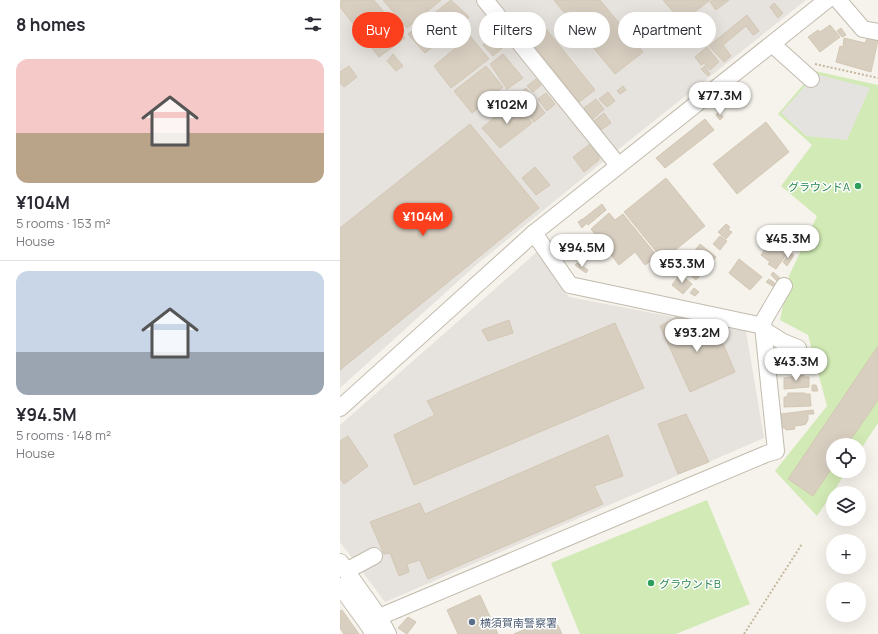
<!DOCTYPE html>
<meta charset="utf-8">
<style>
:root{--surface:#fff;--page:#f7f7f7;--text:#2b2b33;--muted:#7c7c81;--line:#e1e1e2;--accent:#fc3f1d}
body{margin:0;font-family:Manrope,"Noto Sans JP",sans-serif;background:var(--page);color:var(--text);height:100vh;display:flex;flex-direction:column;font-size:15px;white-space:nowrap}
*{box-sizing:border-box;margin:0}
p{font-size:13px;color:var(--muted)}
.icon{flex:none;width:22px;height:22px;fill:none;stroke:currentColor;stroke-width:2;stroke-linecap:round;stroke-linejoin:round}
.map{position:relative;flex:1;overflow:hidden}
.side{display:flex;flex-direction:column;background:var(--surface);width:340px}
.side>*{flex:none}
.top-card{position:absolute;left:12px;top:12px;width:380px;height:36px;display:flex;gap:8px}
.tools{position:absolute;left:486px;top:438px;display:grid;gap:8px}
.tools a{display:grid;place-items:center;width:40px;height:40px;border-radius:50%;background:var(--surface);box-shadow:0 4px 16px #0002;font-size:20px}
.price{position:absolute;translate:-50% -34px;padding:0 9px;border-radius:14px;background:#fff;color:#222;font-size:13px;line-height:26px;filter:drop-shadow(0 1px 2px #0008)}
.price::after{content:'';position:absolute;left:50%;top:24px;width:12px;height:9px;margin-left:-6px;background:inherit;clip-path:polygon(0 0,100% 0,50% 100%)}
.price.current{background:var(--accent);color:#fff}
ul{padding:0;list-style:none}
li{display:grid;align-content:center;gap:8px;height:212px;padding:0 16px}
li+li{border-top:1px solid var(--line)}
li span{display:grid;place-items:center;height:124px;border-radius:12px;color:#555}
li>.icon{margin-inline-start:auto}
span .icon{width:72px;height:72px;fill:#fffc;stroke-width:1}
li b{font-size:17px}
h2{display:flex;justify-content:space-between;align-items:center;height:48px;padding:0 16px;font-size:17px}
.chip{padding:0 14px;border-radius:18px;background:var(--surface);box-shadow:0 4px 16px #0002;font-size:14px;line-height:36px}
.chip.current{background:var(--accent);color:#fff}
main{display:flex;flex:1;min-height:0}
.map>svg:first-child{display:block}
</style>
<main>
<section class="side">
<h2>8 homes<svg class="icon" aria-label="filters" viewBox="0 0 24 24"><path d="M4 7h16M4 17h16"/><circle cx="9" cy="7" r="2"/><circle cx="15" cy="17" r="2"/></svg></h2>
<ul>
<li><span style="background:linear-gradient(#f6c9c9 60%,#b9a48a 0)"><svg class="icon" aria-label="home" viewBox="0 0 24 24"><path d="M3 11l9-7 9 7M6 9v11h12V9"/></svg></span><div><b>¥104M</b><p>5 rooms · 153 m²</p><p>House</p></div></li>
<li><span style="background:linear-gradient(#c9d6e8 65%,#9aa5b1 0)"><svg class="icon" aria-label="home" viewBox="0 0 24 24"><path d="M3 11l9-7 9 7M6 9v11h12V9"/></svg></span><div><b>¥94.5M</b><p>5 rooms · 148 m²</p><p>House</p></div></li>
</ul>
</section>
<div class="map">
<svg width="538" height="634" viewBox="0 0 538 634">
<rect width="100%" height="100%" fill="#f6f3ec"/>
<g fill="#e6e2dd">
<path d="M0,0H138L265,160L136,265L0,388Z"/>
<path d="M152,0H466L275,152Z"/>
<path d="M197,252L229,297L406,331L424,438L45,602L0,542V425Z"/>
</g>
<g fill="#d2eab5">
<path d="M475,71L538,85V423L519,452V445H493V471H507L477,516L435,471L487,406L468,335L440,320L449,276L477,216L441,186L472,145L438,114Z"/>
<path d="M367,500L410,604L336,634H240L211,563Z"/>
</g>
<path fill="#e5e3e0" d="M476,74L530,88L507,140L466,136L441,113Z"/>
<g fill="#d8cfc1" stroke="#d3c7b4">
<path d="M2,0H34L65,38L39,57L0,7V2Z"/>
<path d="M43,0H101L67,28Z"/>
<path d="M111,0L129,17L85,53L68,34Z"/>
<path d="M214,0H260L303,52L275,74Z"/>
<path d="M323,0H370L342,22Z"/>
<path d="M373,0H389L376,10L370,2Z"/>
<path d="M434,3L443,13L438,18L430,7Z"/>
<path d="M407,15L419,31L413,35L406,26L383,45L391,56L384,62L369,46Z"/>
<path d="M490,25L500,37L480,52L468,37L478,30L480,32Z"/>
<path d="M501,28L506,35L502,37L497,31Z"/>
<path d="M206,29L255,90L239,102L191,42Z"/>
<path d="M158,33L167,44L153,56L143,45Z"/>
<path d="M130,36L149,59L111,88L94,66Z"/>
<path d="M528,37L538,40L531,72L496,62L500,46L503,47L504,38L525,43Z"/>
<path d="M367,47L379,62L370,70L364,63L361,65L355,57Z"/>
<path d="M53,54L63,66L56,71L47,61Z"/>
<path d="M163,54L183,78L167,89L150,64Z"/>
<path d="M9,66L17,77L4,87L0,83V72Z"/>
<path d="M146,66L163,87L132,113L114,91Z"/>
<path d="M365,66L370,74L368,76L361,69Z"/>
<path d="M196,79L201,85L193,92L187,86Z"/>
<path d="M283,86L286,90L280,94L277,91Z"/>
<path d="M186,88L205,113L194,122L175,98Z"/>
<path d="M268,92L275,101L267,107L259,99Z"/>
<path d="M206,93L215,104L207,111L198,99Z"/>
<path d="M256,99L264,109L253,119L244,108Z"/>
<path d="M175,100L192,123L160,148L142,128Z"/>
<path d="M379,112L383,117L380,120L376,115Z"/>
<path d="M264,113L271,123L261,130L254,121Z"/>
<path d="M365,119L374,130L325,168L316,158Z"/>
<path d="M426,122L449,152L397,194L373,164Z"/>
<path d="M130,124L199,208L0,370V228Z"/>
<path d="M250,144L259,156V160L244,172L233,157Z"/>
<path d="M195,167L210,185L196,195L182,178Z"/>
<path d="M326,178L365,226L323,260L284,212Z"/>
<path d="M262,204L266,210L248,225L243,219Z"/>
<path d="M269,213L275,220L283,214L317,256L305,265L295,252L279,265L251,229Z"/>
<path d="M242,219L246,224L242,228L238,222Z"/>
<path d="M386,224L390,227L388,230L392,232L386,239L378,232Z"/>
<path d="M380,236L387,241L380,250L373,244Z"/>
<path d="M431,240L448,252L436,269L428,264L430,262L421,255Z"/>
<path d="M360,244L376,257L356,280L341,268Z"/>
<path d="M450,252L454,255L447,266L443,262Z"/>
<path d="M399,259L422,277L410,290L389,273Z"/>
<path d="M237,263L248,270L246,273L235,265Z"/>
<path d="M433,272L441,279L438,282L431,275Z"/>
<path d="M340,274L352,284L343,294L332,285Z"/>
<path d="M429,279L436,284L434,287L426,282Z"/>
<path d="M354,288L359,292L355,296L350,293Z"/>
<path d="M342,314L351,334L375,325L395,372L350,392L320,326Z"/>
<path d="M169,320L173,333L148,341L142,330Z"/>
<path d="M275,323L304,388L74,485L54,435L95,415L87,401Z"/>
<path d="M538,346V400L507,445H493V466L473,496L448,479Z"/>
<path d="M466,355L470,357V370L459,371L458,367L454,368V371L442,372V356Z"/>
<path d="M464,375V377H469V387L444,389V378Z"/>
<path d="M472,385H476L478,391H472Z"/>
<path d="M448,393H465V394H470L471,406L444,407V397H447Z"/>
<path d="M473,410L474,414H468V420L465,425L463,424V425L454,426L455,429L446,430L445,428H442L441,414Z"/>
<path d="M346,414L369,462L338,474L318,424Z"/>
<path d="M268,435L283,476L254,486L263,504L88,579L80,560L67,564L69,572L59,576L50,553L44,554L30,522L80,503L85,514Z"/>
<path d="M8,436L28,466L4,484L0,478V441Z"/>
<path d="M140,595L158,634H118L107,610Z"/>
<path d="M2,610L19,634H4L0,628V611Z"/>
<path d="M68,617L76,622L67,634L58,628Z"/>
<path d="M214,617L222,634H174Z"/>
</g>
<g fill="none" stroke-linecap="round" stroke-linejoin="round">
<g stroke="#c2bbae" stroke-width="18">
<g id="minor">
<path d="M145,0L278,165"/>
<path d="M498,0L523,29L538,32"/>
<path d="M432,44L471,79"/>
<path d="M423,326L424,320L444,286"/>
<path d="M424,330L443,342L458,348"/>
<path d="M0,408L194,233L487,0"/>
<path d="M0,562L39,617L48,634"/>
<path d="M6,571L34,556"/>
<path d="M0,586L29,626L33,634"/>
<path d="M39,617L426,454L436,451L423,326L230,285L194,233"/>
</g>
</g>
<g stroke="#c4b79f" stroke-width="2" stroke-dasharray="2 2" stroke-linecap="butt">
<path d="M475,64L538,78"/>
<path d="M404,634L462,544"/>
</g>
<use href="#minor" stroke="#fff" stroke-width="16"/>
</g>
<g fill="#2e9e5b" stroke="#fff" stroke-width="1.5">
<circle cx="518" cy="186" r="4"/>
<circle cx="311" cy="583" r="4"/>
</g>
<circle fill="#5c6f8a" stroke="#fff" stroke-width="1.5" cx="132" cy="622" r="4"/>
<g text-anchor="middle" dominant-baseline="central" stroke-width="3" stroke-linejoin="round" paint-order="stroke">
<g font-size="11" fill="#27864d" stroke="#fff" text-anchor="end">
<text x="510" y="186">グラウンドA</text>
<text x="319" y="583" text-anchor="start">グラウンドB</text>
</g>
<g font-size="11" fill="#4e5e75" stroke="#fff" text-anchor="start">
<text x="140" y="622">横須賀南警察署</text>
</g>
</g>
</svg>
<div class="tools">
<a><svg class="icon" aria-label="locate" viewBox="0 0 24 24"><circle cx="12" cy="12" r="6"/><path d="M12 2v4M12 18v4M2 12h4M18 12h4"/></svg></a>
<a><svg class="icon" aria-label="layers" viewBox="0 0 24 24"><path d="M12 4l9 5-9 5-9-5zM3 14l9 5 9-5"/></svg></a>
<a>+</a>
<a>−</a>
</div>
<b class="price" style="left:380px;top:116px">¥77.3M</b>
<b class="price" style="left:167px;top:125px">¥102M</b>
<b class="price current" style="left:83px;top:237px">¥104M</b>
<b class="price" style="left:448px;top:259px">¥45.3M</b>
<b class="price" style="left:242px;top:268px">¥94.5M</b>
<b class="price" style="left:342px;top:284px">¥53.3M</b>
<b class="price" style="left:357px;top:353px">¥93.2M</b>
<b class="price" style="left:456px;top:382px">¥43.3M</b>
<div class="top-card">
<a class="chip current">Buy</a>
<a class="chip">Rent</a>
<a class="chip">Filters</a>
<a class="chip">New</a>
<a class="chip">Apartment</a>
</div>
</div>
</main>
